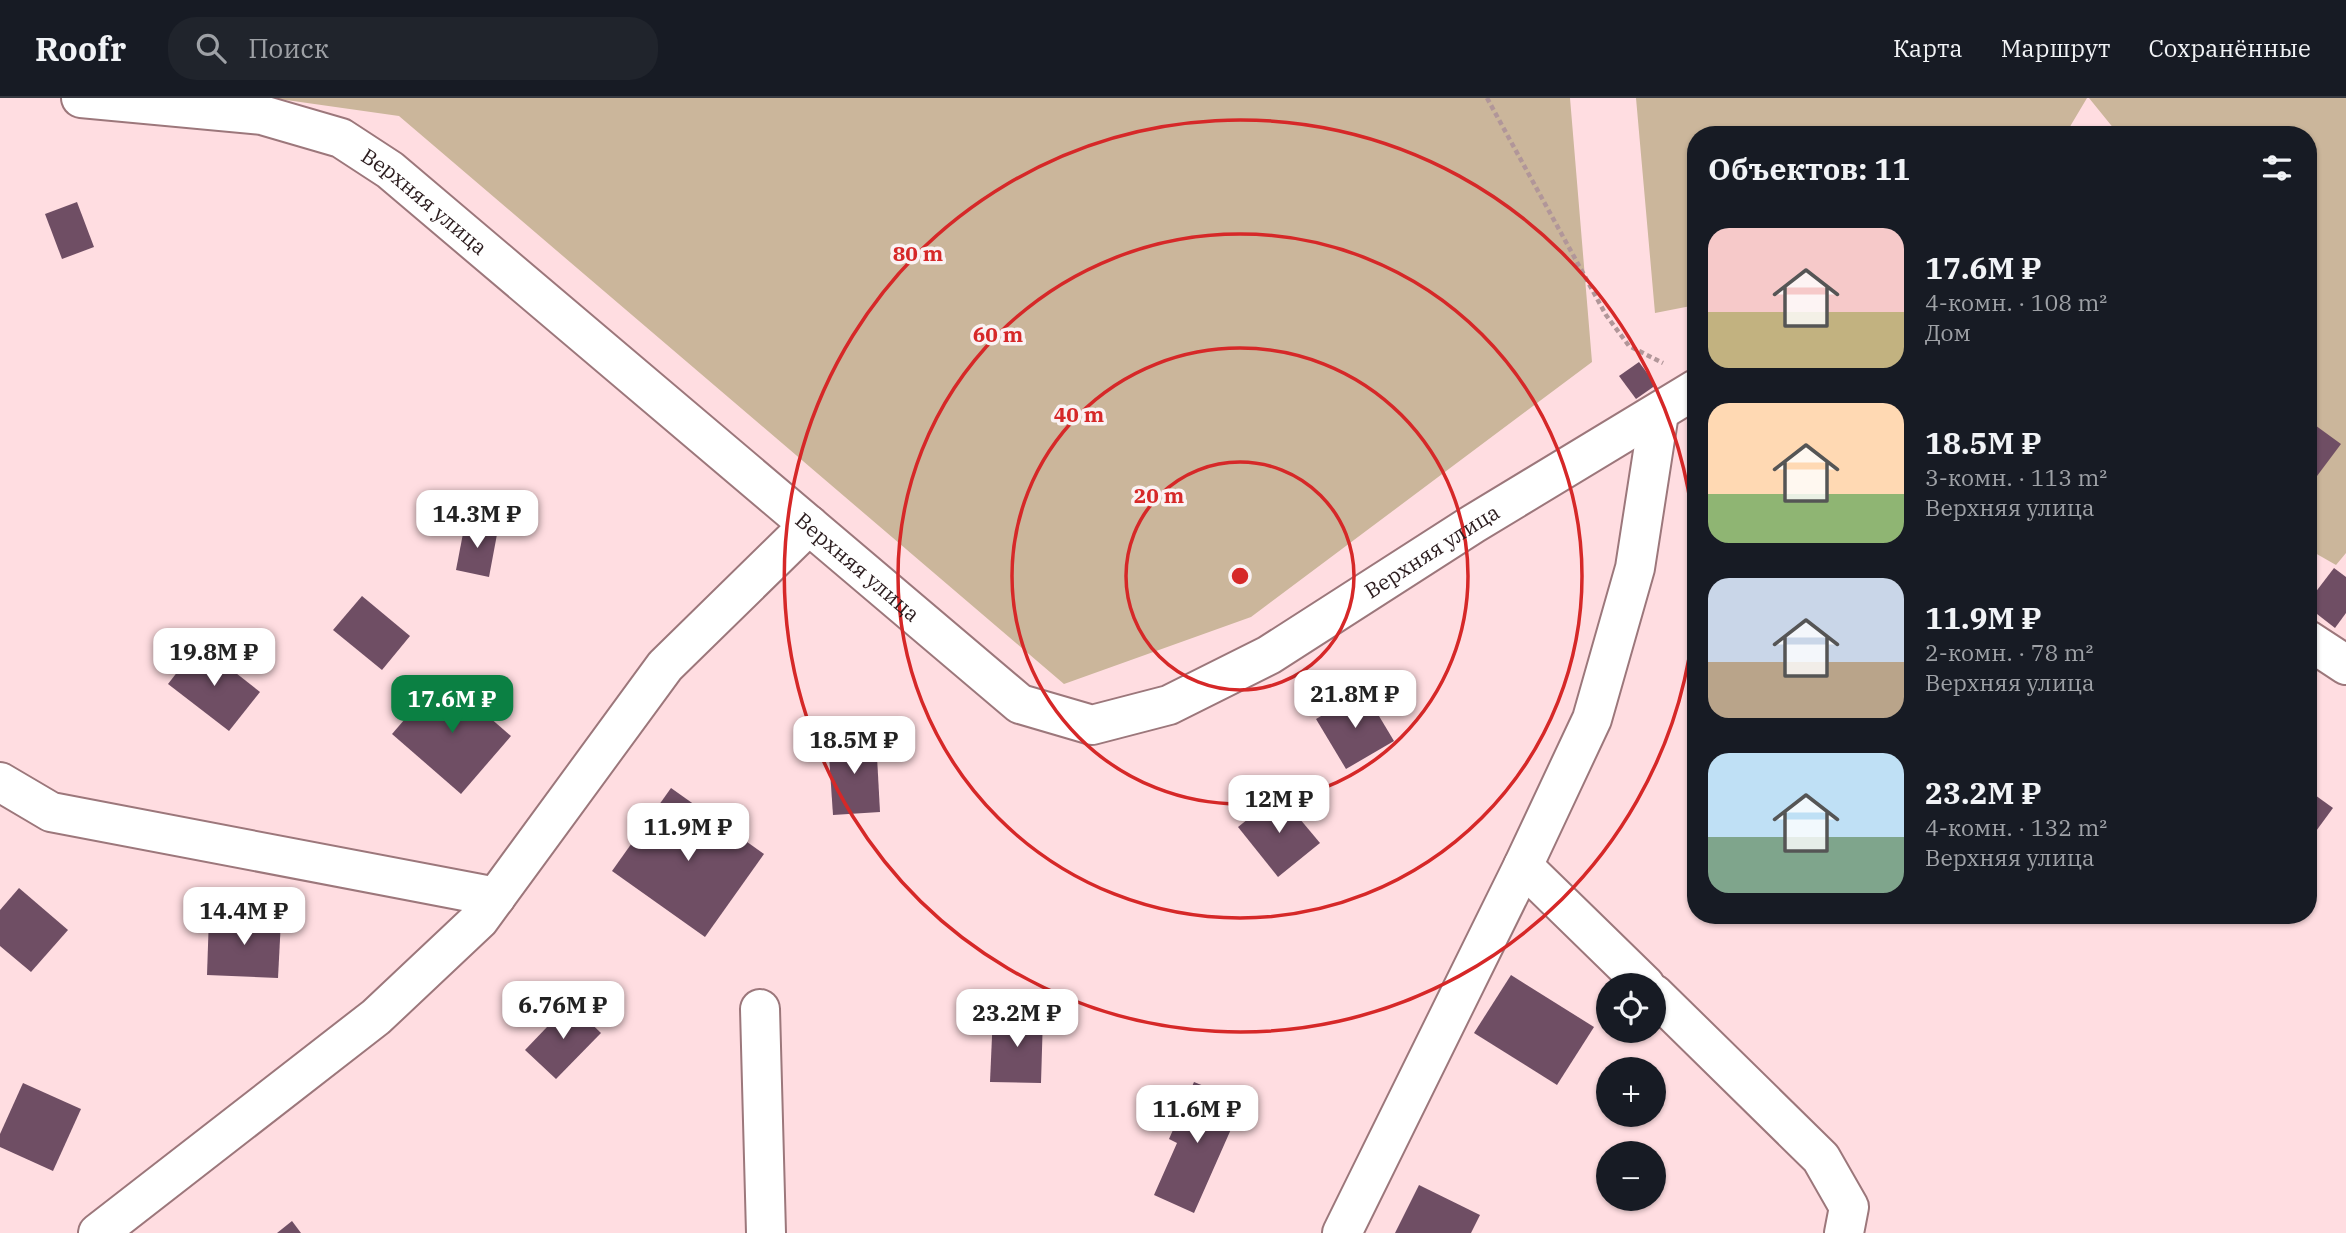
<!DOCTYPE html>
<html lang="ru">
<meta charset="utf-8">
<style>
:root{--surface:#171b24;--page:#20242c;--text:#f1f3f6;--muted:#9ea1a6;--line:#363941;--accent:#0b8043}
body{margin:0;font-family:"IBM Plex Serif",serif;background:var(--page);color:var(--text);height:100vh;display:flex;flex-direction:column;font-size:26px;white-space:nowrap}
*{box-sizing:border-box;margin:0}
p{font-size:23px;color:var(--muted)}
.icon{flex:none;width:38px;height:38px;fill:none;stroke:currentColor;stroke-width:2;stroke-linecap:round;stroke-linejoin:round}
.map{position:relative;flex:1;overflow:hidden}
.details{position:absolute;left:1687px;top:28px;width:630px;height:798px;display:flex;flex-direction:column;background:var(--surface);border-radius:28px;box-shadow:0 2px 5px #0004}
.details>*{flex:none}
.buttons{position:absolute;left:1596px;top:875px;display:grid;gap:14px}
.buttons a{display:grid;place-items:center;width:70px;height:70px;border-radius:50%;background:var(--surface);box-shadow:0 2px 5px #0004;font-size:35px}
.price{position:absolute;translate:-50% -60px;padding:0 16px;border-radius:14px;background:#fff;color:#222;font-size:23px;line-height:46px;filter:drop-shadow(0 2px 4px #0008)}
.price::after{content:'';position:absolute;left:50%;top:42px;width:21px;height:16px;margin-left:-10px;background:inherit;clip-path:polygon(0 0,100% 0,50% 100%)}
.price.current{background:var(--accent);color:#fff}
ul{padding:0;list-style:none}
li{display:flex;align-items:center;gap:21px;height:175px;padding:0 21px}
li span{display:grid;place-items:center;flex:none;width:196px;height:140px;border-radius:21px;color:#555}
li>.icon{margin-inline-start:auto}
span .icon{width:84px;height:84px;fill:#fffc;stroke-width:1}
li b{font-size:30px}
h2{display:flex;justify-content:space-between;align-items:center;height:84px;padding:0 21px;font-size:30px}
header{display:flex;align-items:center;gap:42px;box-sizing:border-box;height:98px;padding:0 35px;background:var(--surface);border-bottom:2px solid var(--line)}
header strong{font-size:33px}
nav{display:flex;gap:38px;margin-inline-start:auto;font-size:24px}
.search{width:490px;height:63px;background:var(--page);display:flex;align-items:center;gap:18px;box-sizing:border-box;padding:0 24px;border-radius:28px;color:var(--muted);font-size:26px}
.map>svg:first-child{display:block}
</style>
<header>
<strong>Roofr</strong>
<div class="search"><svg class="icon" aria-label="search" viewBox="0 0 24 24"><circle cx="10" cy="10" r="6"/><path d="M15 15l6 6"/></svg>Поиск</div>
<nav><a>Карта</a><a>Маршрут</a><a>Сохранённые</a></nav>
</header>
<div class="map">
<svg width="2346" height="1135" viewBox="0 0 2346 1135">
<rect width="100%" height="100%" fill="#ffdde1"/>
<g fill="#cbb69b">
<path d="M272,0H1570L1592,264L1251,519L1064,586L399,18Z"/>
<path d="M1636,0H2087L2065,37H1696V207L1655,215Z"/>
<path d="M2089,0H2346V455L2336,467L2308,451V37H2119Z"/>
</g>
<g fill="#6f4e64">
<path d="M77,104L94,149L62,161L45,116Z"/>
<path d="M1639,264L1656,287L1636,301L1619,278Z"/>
<path d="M2308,322L2341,346L2308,390Z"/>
<path d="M465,425L498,431L489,479L456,472Z"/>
<path d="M2334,470L2346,479V515L2335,530L2308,509V504Z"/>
<path d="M362,498L410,538L382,572L333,532Z"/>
<path d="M199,546L260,594L229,633L168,586Z"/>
<path d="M442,578L511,638L461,696L392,636Z"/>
<path d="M1364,593L1394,643L1346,671L1316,621Z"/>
<path d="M876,640L880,714L833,717L828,643Z"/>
<path d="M671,690L764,756L705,839L612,773Z"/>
<path d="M2308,692L2333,710L2308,744Z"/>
<path d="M1279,696L1320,745L1278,779L1238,729Z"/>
<path d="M19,790L68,832L31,874L0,848V812Z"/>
<path d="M209,818L281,822L278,880L207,877Z"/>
<path d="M1511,877L1594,929L1557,987L1474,935Z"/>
<path d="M570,905L601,935L556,981L525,952Z"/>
<path d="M993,916L1043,918L1041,985L990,984Z"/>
<path d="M1194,984L1243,1004L1194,1115L1154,1097L1177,1045L1169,1041Z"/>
<path d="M23,985L81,1011L53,1073L0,1049V1036Z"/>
<path d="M1419,1087L1480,1117L1471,1135H1395Z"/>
<path d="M292,1123L301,1135H277Z"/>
</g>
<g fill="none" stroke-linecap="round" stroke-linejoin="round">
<g stroke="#9c777b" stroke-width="42">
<g id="minor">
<path id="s1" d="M81,0L262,17L341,40L390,72L1020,606L1092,627L1169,607L1269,557L1473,426L1696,291"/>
<path d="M2308,542L2346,567"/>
<path d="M0,684L51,714L496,799"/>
<path d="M1523,768L1645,887"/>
<path d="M1654,896L1821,1060L1849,1109L1844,1135"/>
<path d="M760,911L766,1135"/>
<path d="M98,1135L376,919L479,822L665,568L809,427"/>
<path d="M1342,1135L1523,768L1592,621L1635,470L1659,315"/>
</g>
</g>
<path stroke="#b19699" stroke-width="4.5" stroke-dasharray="5 3.5" stroke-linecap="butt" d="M1487,0L1606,217L1629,248L1663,265"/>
<use href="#minor" stroke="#fff" stroke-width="38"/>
</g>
<g fill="none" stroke="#d62828" stroke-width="3.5">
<circle cx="1240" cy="478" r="114"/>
<circle cx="1240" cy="478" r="228"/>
<circle cx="1240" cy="478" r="342"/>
<path d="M1696 494A456 456 0 1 1 1696 462"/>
</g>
<g text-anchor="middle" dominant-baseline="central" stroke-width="7" stroke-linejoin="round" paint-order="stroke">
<g font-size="21" fill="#2b1c1e" stroke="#faf2f3">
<text stroke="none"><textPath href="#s1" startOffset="369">Верхняя улица</textPath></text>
<text stroke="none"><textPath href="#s1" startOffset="1608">Верхняя улица</textPath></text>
<text stroke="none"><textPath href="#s1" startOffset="936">Верхняя улица</textPath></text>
</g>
</g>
<circle cx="1240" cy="478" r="10" fill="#d62828" stroke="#faf2f3" stroke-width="3.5"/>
<g font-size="21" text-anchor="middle" font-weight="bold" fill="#d62828" stroke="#faf2f3" stroke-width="7" stroke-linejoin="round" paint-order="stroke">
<text x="918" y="163">80 m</text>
<text x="998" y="244">60 m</text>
<text x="1079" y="324">40 m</text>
<text x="1159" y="405">20 m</text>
</g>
</svg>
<div class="buttons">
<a><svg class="icon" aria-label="locate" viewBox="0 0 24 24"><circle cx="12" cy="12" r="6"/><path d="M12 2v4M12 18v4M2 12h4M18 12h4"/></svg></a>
<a>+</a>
<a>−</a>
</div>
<b class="price" style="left:477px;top:452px">14.3M ₽</b>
<b class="price" style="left:214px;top:590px">19.8M ₽</b>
<b class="price" style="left:1355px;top:632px">21.8M ₽</b>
<b class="price current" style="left:452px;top:637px">17.6M ₽</b>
<b class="price" style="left:854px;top:678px">18.5M ₽</b>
<b class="price" style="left:1279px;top:737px">12M ₽</b>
<b class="price" style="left:688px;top:765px">11.9M ₽</b>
<b class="price" style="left:244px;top:849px">14.4M ₽</b>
<b class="price" style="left:563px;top:943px">6.76M ₽</b>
<b class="price" style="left:1017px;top:951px">23.2M ₽</b>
<b class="price" style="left:1197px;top:1047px">11.6M ₽</b>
<section class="details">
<h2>Объектов: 11<svg class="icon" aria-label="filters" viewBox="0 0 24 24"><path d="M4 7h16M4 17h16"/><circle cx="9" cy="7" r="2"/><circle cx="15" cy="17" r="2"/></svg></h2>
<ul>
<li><span style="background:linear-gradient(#f6c9c9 60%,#c2b280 0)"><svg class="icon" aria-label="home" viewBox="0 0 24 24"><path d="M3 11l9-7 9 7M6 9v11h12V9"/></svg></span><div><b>17.6M ₽</b><p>4-комн. · 108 m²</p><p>Дом</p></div></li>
<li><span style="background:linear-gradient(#ffd9b3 65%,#8fb573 0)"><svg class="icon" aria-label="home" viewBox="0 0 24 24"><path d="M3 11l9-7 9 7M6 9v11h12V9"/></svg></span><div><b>18.5M ₽</b><p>3-комн. · 113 m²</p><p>Верхняя улица</p></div></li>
<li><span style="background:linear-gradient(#c9d6e8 60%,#b9a48a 0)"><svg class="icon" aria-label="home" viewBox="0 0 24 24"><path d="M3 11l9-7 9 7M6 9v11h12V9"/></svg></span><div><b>11.9M ₽</b><p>2-комн. · 78 m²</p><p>Верхняя улица</p></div></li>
<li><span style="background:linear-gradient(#bfe0f5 60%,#7fa58c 0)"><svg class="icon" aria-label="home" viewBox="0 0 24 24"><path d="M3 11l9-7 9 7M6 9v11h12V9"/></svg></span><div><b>23.2M ₽</b><p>4-комн. · 132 m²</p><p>Верхняя улица</p></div></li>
</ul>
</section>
</div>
